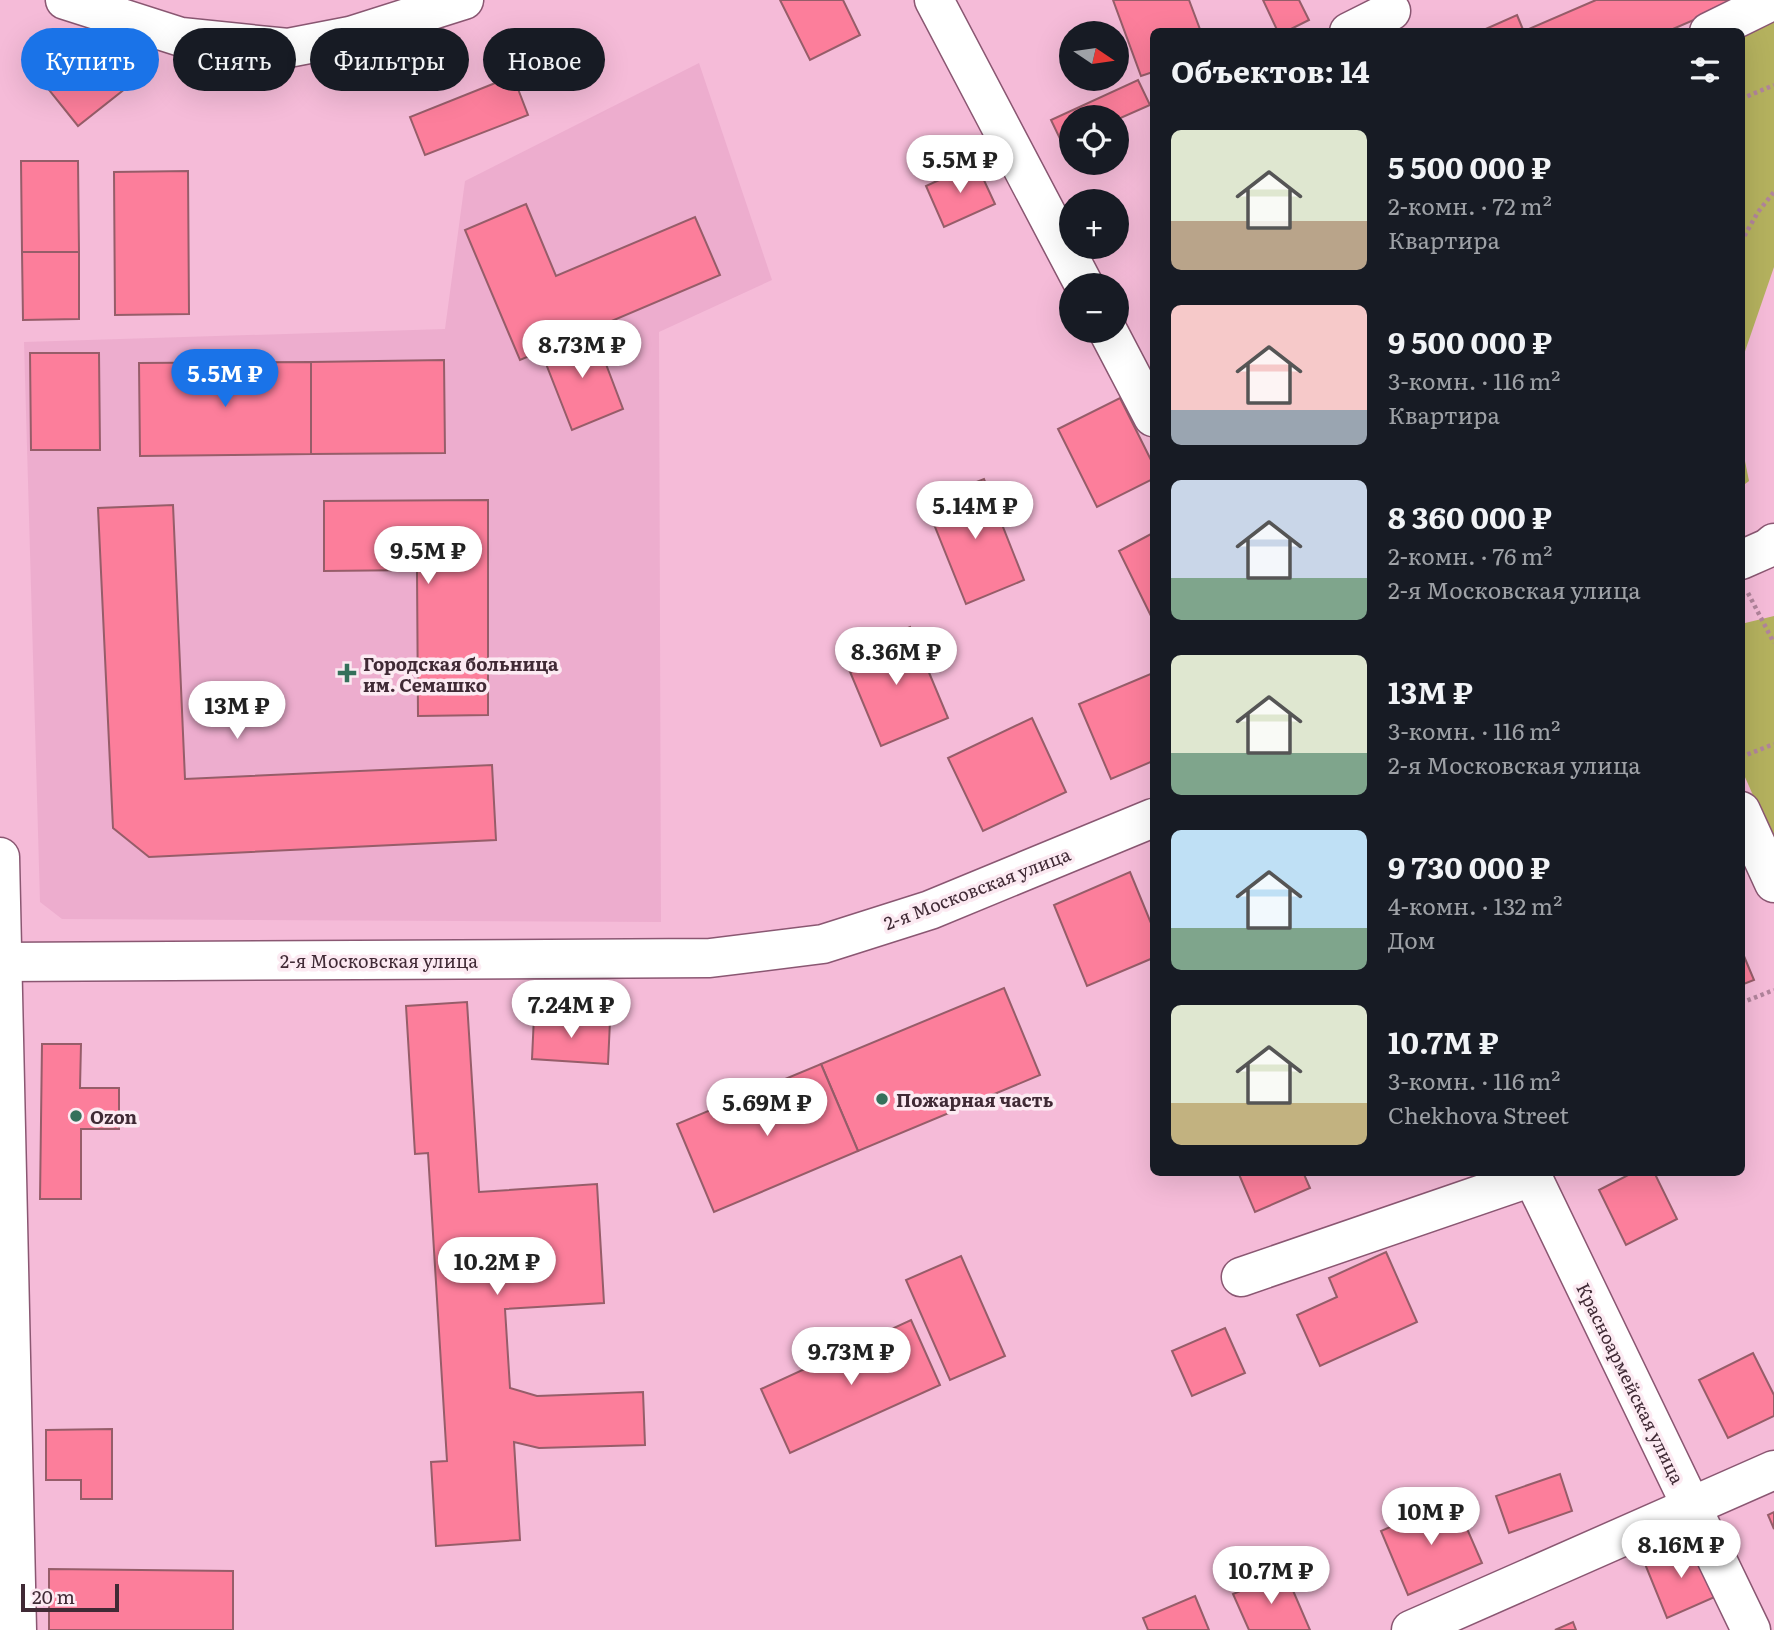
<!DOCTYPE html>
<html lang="ru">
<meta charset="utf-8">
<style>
:root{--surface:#171b24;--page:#20242c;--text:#f1f3f6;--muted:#9ea1a6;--accent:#1a73e8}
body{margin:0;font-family:Literata,serif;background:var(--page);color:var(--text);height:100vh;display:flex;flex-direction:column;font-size:26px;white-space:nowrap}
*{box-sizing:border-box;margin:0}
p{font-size:23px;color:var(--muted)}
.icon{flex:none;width:38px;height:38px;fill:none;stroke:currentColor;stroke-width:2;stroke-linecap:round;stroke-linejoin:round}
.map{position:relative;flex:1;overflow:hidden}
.sheet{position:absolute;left:1150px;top:28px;width:595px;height:1148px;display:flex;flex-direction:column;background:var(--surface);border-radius:10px;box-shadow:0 7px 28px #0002}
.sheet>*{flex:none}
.top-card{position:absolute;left:21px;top:28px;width:665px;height:63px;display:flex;gap:14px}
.needle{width:46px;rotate:103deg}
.controls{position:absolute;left:1059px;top:21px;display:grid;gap:14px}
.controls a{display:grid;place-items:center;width:70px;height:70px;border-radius:50%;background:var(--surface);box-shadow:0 7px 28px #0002;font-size:35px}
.scale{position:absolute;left:21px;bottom:18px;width:98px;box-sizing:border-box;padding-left:7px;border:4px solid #402a35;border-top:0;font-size:19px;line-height:24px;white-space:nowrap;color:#402a35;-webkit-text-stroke:5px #fceaf2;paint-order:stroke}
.price{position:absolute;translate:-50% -60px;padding:0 16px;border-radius:24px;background:#fff;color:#222;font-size:23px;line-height:46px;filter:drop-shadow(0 2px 4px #0008)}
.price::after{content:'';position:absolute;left:50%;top:42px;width:21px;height:16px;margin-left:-10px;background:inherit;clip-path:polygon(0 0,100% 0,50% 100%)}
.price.on{background:var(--accent);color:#fff}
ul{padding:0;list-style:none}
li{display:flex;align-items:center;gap:21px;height:175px;padding:0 21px}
li span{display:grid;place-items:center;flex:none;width:196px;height:140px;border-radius:10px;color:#555}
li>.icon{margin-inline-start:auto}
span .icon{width:84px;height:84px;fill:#fffc;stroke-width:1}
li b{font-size:30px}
h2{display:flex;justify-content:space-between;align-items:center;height:84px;padding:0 21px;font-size:30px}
.chip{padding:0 24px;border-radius:32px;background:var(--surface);box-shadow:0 7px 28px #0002;font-size:24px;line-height:63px}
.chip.on{background:var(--accent);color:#fff}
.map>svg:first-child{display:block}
</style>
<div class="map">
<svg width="1774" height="1630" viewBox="0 0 1774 1630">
<rect width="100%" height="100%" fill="#f5bbd8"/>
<path fill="#edadce" d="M699,63L772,280L659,332L661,922L62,919L40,902L24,342L445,329L465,181Z"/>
<g fill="#b4b15e">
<path d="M1774,20V267L1741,363V34Z"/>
<path d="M1741,441L1749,481L1741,487Z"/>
<path d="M1774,616V843L1741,768V624Z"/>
</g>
<g fill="#fc7e9b" stroke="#965d69" stroke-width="2">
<path d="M780,0H843L860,35L810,60Z"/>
<path d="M1113,0H1189L1201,32H1153V72L1141,76Z"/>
<path d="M1263,0H1299L1309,20L1285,32H1278Z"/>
<path d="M1596,0H1740L1666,32L1524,31Z"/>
<path d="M1517,15L1524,32H1479Z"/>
<path d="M92,46L126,88L78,126L45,85Z"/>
<path d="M513,76L528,115L425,155L410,117Z"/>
<path d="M1138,80L1150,105L1116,120V117H1071V141L1063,145L1051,120Z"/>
<path d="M21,161H78L79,252H22Z"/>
<path d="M976,163L995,204L944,227L926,186Z"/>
<path d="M188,171L189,314L115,315L114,172Z"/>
<path d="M526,204L556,276L695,217L720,275L520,360L465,230Z"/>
<path d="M22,252H79V319L23,320Z"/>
<path d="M593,330L623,409L572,430L541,351Z"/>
<path d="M30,353H99L100,450H31Z"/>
<path d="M444,360L445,453L311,454V362Z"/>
<path d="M311,362V454L140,456L139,363Z"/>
<path d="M1120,398L1153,464V479L1097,507L1058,429Z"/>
<path d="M984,479L1024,580L966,604L925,502Z"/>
<path d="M488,500V715L418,716L417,570L324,571V501Z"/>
<path d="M173,505L185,779L492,765L496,840L149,857L113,828L98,508Z"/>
<path d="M1153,533V620L1119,551Z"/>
<path d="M910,627L948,718L881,746L843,655Z"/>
<path d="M1153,673V761L1111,779L1079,704Z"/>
<path d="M1032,718L1066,792L983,831L948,758Z"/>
<path d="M1130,872L1153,928V958L1087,986L1054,905Z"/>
<path d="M1741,949L1754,980L1741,985Z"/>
<path d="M1004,988L1040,1075L858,1151L821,1064Z"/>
<path d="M467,1002L479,1192L597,1184L604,1303L505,1309L510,1388L537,1396L643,1392L645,1445L539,1448L514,1442L520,1540L436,1546L431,1462L447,1461L428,1153L415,1154L406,1006Z"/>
<path d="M534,1016L610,1021L608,1064L532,1059Z"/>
<path d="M42,1044H81L80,1088H119V1129H81V1199H40Z"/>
<path d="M821,1064L858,1151L714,1212L677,1124Z"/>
<path d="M1238,1172H1303L1310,1188L1255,1212Z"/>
<path d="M1634,1172H1654L1677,1219L1626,1245L1599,1190Z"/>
<path d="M1386,1252L1417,1322L1320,1366L1297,1315L1337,1297L1329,1278Z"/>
<path d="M961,1256L1005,1356L950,1380L906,1280Z"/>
<path d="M911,1320L940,1385L790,1453L761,1389Z"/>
<path d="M1225,1328L1245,1373L1192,1396L1172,1351Z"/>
<path d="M1753,1353L1774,1395V1416L1728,1438L1699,1380Z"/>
<path d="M112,1429V1499H81V1480H46V1430Z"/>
<path d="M1560,1474L1572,1511L1509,1533L1496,1496Z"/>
<path d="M1454,1499L1482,1563L1408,1595L1381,1531Z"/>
<path d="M1774,1512V1529L1768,1515Z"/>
<path d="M1694,1542L1717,1596L1667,1618L1645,1564Z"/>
<path d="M49,1569L233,1571V1630H49Z"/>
<path d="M1285,1572L1310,1630H1249L1233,1594Z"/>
<path d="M1195,1596L1209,1630H1148L1143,1618Z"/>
<path d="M1573,1622L1576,1630H1555Z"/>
</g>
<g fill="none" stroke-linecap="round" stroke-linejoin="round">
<g stroke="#8a5772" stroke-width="41">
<g id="minor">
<path d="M65,0L181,37L288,48L350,36L464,0"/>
<path d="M934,0L1084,285"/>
<path d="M1349,32L1391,11"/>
<path d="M1709,32L1774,0"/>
<path d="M1108,331L1153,417"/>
<path d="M1741,560L1768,548L1774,543"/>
<path d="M1741,811L1774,883"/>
<path d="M0,857L17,1630"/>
<path d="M0,962L710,958L823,944L930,910L1153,818"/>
<path d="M1530,1172L1751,1630"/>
<path d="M1241,1277L1532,1177"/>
<path d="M1411,1630L1774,1470"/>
</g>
</g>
<g stroke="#b1849b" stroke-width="4.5" stroke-dasharray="3.5 3.5" stroke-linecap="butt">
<path d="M1741,99L1774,85"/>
<path d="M1741,242L1758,212L1774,192"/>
<path d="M1748,593L1774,643"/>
<path d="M1741,757L1774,744"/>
<path d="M1741,1003L1774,990"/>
</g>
<use href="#minor" stroke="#fff" stroke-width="38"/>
</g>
<g fill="#35705b" stroke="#fceaf2" stroke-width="2.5">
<path d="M343.5 662.5h7v7h7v7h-7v7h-7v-7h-7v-7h7z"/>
<circle cx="882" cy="1099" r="7"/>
<circle cx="76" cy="1116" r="7"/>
</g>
<g text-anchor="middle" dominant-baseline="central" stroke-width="7" stroke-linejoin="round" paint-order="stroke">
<g font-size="18" font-weight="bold" fill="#402a35" stroke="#fceaf2" text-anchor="start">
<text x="363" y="663">Городская больница<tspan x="363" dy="21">им. Семашко</tspan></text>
<text x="896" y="1099">Пожарная часть</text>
<text x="90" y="1116">Ozon</text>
</g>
<g font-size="18" fill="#402a35" stroke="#fceaf2">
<text transform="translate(977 888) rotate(-21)">2-я Московская улица</text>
<text x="379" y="960">2-я Московская улица</text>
<text transform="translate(1631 1383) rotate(64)">Красноармейская улица</text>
</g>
</g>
</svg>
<div class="controls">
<a><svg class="needle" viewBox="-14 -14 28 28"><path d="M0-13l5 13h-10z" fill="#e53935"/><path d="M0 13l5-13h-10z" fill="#9ea1a6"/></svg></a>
<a><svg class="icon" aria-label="locate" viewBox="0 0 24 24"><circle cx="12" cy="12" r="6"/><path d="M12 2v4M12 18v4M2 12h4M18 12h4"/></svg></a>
<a>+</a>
<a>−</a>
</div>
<div class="scale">20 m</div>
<b class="price" style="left:960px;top:195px">5.5M ₽</b>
<b class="price" style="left:582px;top:380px">8.73M ₽</b>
<b class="price on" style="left:225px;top:409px">5.5M ₽</b>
<b class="price" style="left:975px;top:541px">5.14M ₽</b>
<b class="price" style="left:428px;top:586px">9.5M ₽</b>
<b class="price" style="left:896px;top:687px">8.36M ₽</b>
<b class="price" style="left:237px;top:741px">13M ₽</b>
<b class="price" style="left:571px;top:1040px">7.24M ₽</b>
<b class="price" style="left:767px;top:1138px">5.69M ₽</b>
<b class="price" style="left:497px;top:1297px">10.2M ₽</b>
<b class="price" style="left:851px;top:1387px">9.73M ₽</b>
<b class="price" style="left:1431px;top:1547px">10M ₽</b>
<b class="price" style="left:1681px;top:1580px">8.16M ₽</b>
<b class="price" style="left:1271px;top:1606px">10.7M ₽</b>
<div class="top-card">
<a class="chip on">Купить</a>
<a class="chip">Снять</a>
<a class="chip">Фильтры</a>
<a class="chip">Новое</a>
</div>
<section class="sheet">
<h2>Объектов: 14<svg class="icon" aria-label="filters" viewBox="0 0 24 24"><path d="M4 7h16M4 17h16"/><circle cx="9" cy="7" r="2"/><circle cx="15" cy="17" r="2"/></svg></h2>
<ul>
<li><span style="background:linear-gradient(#dfe7d0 65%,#b9a48a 0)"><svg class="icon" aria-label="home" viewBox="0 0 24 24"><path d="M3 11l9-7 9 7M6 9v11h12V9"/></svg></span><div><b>5 500 000 ₽</b><p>2-комн. · 72 m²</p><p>Квартира</p></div></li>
<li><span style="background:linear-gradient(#f6c9c9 75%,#9aa5b1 0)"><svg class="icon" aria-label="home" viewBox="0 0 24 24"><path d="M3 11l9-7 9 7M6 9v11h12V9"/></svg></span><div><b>9 500 000 ₽</b><p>3-комн. · 116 m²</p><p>Квартира</p></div></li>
<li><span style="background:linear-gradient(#c9d6e8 70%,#7fa58c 0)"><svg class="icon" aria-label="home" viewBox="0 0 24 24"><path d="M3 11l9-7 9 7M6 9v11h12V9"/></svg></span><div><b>8 360 000 ₽</b><p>2-комн. · 76 m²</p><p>2-я Московская улица</p></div></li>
<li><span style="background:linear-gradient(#dfe7d0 70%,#7fa58c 0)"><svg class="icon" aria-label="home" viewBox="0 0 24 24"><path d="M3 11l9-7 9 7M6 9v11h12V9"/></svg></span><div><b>13M ₽</b><p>3-комн. · 116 m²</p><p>2-я Московская улица</p></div></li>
<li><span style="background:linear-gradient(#bfe0f5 70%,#7fa58c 0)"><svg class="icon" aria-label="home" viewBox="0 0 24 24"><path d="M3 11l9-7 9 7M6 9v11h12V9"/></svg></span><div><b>9 730 000 ₽</b><p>4-комн. · 132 m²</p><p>Дом</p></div></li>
<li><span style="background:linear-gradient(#dfe7d0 70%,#c2b280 0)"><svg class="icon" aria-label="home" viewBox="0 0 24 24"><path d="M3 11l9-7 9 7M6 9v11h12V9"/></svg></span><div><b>10.7M ₽</b><p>3-комн. · 116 m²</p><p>Chekhova Street</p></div></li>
</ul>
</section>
</div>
